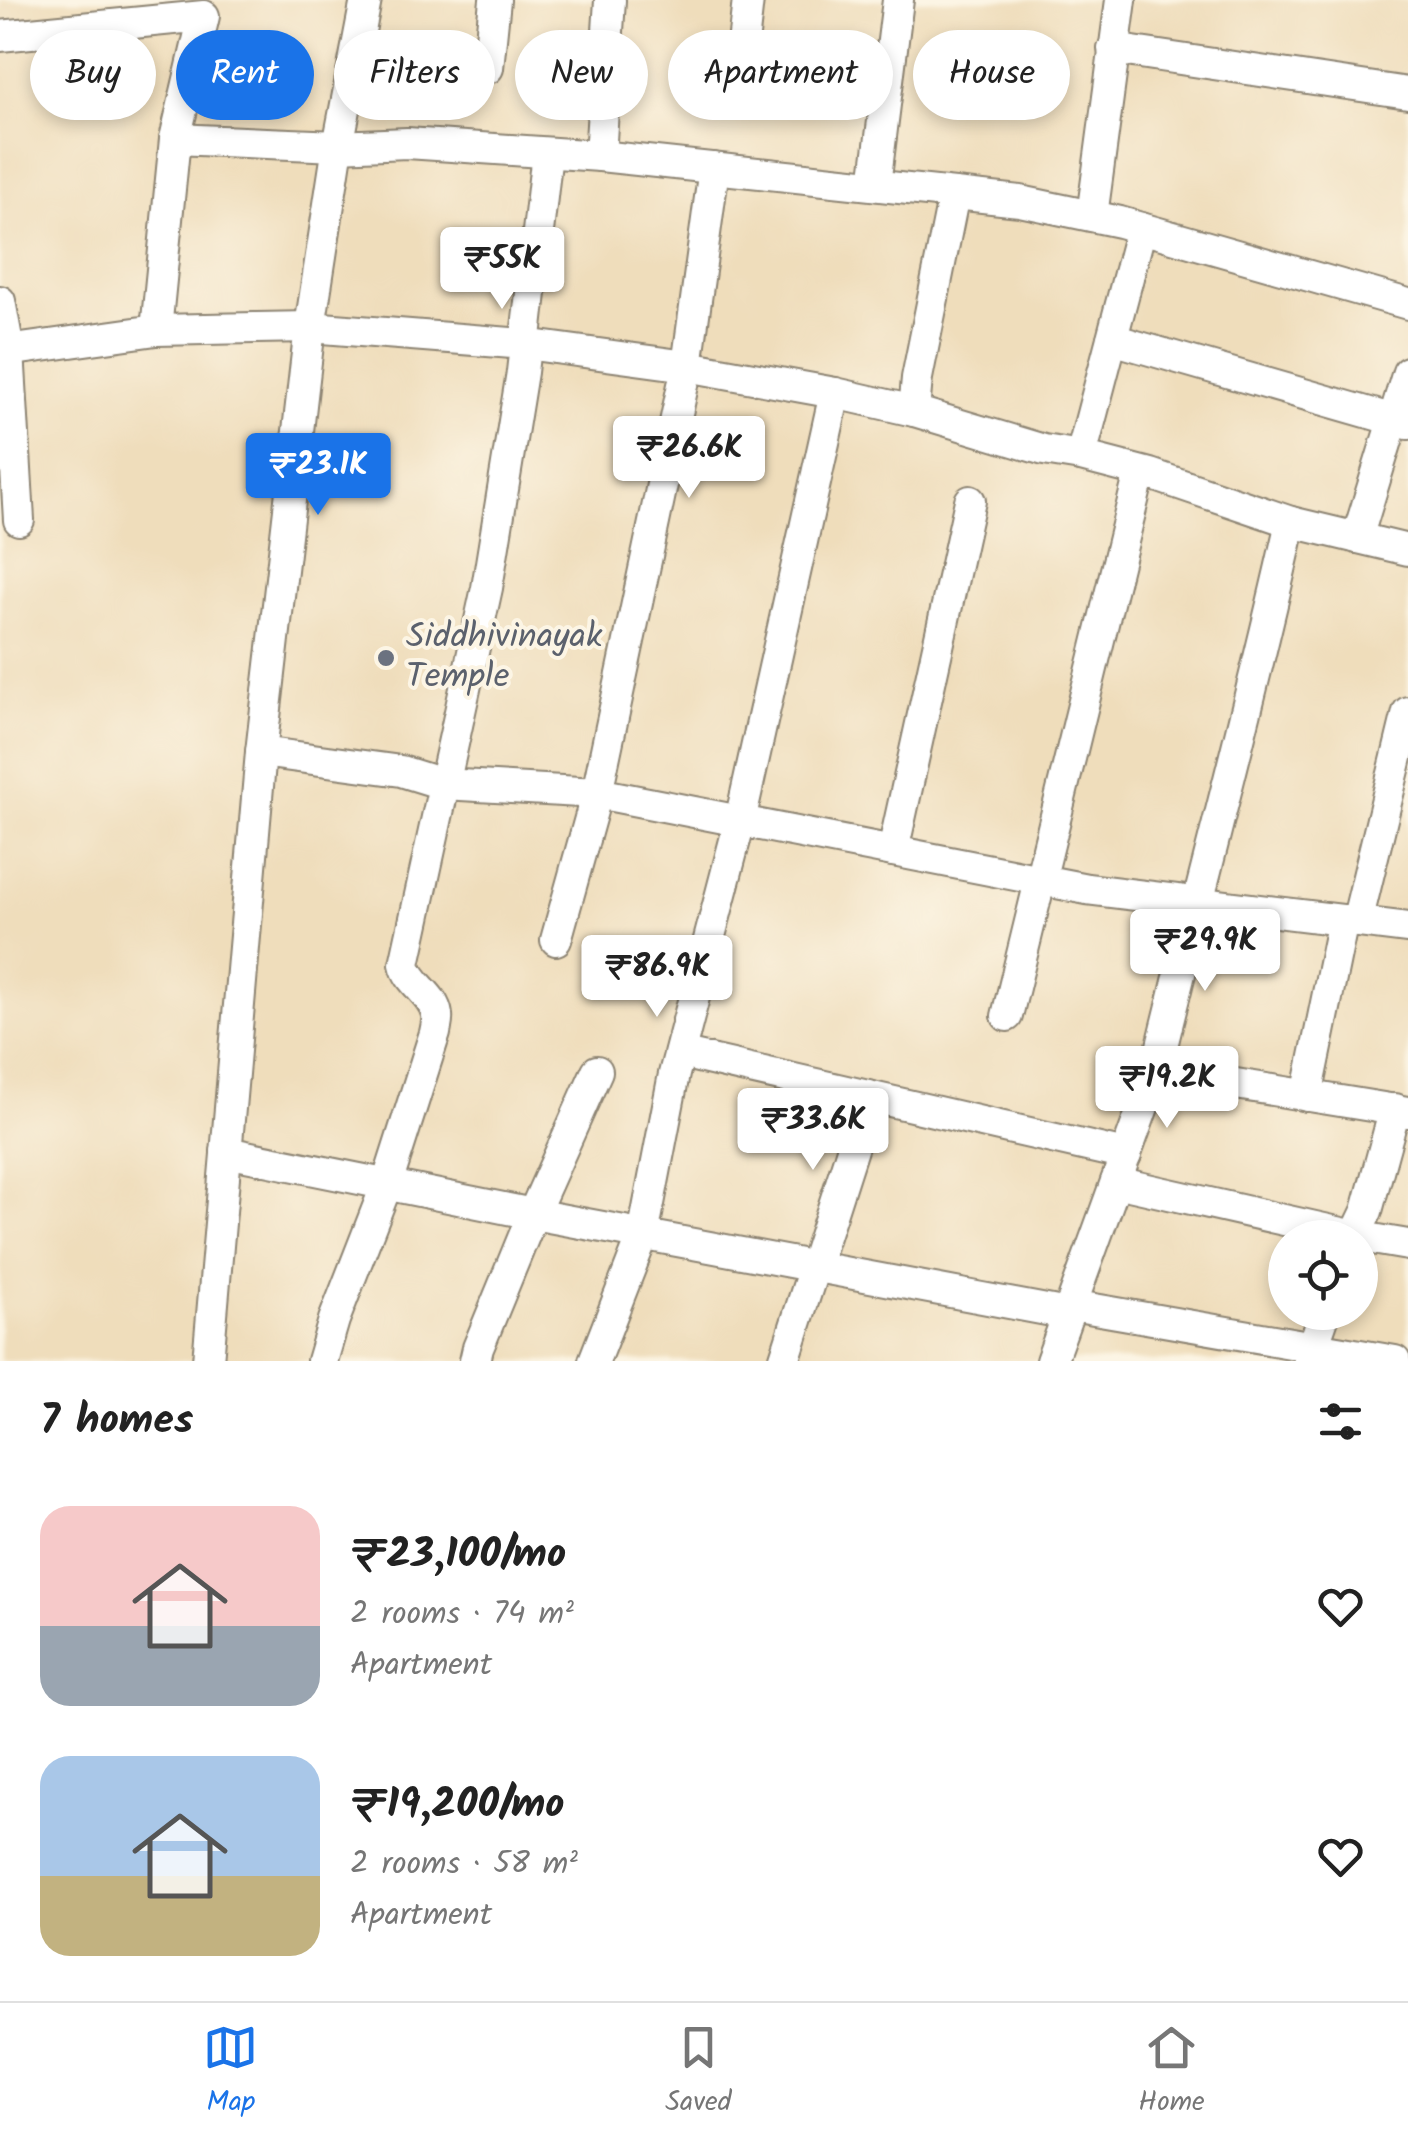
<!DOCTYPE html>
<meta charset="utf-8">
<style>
:root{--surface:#fff;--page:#f2f2f2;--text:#222;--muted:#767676;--line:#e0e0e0;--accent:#1a73e8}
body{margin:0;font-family:Kalam,sans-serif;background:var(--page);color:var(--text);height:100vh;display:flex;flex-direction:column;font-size:38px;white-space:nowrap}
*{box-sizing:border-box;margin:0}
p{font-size:32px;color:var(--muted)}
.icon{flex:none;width:55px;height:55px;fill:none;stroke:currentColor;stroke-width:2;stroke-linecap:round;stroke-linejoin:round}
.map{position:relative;height:1361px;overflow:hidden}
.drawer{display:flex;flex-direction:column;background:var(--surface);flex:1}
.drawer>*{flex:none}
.top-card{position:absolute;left:30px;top:30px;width:1350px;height:90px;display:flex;gap:20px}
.controls{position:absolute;left:1268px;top:1220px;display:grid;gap:20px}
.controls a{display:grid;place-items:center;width:110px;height:110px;border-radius:50%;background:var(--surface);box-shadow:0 5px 15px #0003;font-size:50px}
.price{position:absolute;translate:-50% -85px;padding:0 22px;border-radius:10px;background:#fff;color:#222;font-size:32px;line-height:65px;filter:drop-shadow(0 2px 5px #0008)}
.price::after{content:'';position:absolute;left:50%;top:60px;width:30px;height:22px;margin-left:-15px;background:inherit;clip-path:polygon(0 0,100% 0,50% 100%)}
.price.on{background:var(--accent);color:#fff}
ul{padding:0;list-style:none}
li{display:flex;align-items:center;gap:30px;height:250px;padding:0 40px}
li span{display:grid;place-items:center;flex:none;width:280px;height:200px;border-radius:30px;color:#555}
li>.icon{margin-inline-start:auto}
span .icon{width:120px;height:120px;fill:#fffc;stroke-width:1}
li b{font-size:42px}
h2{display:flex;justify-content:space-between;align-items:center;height:120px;padding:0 40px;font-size:42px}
.chip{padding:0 35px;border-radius:45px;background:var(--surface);box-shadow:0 5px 15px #0003;font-size:35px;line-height:90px}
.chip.on{background:var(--accent);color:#fff}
.tabs{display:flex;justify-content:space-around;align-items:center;height:140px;border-top:2px solid var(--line);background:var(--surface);font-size:28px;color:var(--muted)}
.tabs a{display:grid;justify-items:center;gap:5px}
.tabs .on{color:var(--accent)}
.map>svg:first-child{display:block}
</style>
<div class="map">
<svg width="1408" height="1361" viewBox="0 0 1408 1361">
<rect width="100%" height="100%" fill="#fcf5e5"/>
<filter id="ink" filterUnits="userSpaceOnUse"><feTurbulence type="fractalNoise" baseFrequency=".01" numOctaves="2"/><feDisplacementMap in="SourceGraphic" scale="20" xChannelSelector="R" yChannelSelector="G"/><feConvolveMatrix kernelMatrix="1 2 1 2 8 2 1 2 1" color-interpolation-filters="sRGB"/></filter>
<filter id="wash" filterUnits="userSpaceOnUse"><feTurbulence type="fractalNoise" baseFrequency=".0048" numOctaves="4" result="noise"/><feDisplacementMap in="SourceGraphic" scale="40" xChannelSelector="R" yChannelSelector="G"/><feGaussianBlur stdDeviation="2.25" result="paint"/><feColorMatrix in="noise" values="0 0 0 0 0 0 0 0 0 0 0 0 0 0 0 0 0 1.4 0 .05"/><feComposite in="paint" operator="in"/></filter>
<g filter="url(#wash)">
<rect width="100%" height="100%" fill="#efddbb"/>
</g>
<g filter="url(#ink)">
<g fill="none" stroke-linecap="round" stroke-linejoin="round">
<g stroke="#8d8473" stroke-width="34">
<g id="minor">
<path d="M366,0L338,146L310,327L261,752L401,771L443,784L597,793L1087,889L1408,928"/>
<path d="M0,36L204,16L175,139L156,330L310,327L525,344L687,366L714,168"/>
<path d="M1113,49L1408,93"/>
<path d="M488,68L495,0"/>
<path d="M738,88L748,0"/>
<path d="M175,139L338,146L407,143L600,156L1020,201L1120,222L1408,304"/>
<path d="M600,156L610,0"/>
<path d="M875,185L898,0"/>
<path d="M954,194L917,378L914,411L1044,450L1081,456L1150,474L1291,522C1250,706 1200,888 1156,1071"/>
<path d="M1092,216L1121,0"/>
<path d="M0,301L9,350L19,520"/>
<path d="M1112,339L1408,424"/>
<path d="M0,352L156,330"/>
<path d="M1081,456L1141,228"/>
<path d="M1291,522L1408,550"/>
<path d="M1357,538L1408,372"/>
<path d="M893,851L970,501"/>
<path d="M1357,922L1408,712"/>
<path d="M556,940L597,793L687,366L835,393L914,411"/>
<path d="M1007,1016L1140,472"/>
<path d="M680,1053L1126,1155"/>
<path d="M1307,1096L1343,920"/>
<path d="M226,1152L533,1214L1068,1314"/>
<path d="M1116,1182L1355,1236L1408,1245"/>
<path d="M1354,1238L1367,1211L1395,1109"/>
<path d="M1071,1305L1395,1361"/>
<path d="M208,1361L261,752"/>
<path d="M322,1361L334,1320L387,1184L435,1033C436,1027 438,1021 437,1015C434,994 409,984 405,964L487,588L522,372L547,153"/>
<path d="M475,1361L478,1348L533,1214L597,1071"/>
<path d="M594,1361L643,1235L674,1074L740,821L835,393"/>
<path d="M784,1361L869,1096"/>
<path d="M1051,1361L1156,1071L1408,1112"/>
<path d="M1308,1361L1325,1312"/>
</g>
</g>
<use href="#minor" stroke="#fff" stroke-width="30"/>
</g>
</g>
<circle fill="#6b7280" stroke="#fcf5e5" stroke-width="4" cx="386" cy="658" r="10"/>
<g text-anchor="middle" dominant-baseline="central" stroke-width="8" stroke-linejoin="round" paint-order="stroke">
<g font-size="35" fill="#5b616d" stroke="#fcf5e5" text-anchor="start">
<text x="406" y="638">Siddhivinayak<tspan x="406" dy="40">Temple</tspan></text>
</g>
</g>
</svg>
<div class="controls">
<a><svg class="icon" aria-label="locate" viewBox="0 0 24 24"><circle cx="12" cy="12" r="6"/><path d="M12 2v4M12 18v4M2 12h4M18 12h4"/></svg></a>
</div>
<b class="price" style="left:502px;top:312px">₹55K</b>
<b class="price" style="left:689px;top:501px">₹26.6K</b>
<b class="price on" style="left:318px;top:518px">₹23.1K</b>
<b class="price" style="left:1205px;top:994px">₹29.9K</b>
<b class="price" style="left:657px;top:1020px">₹86.9K</b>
<b class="price" style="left:1167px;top:1131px">₹19.2K</b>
<b class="price" style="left:813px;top:1173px">₹33.6K</b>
<div class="top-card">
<a class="chip">Buy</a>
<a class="chip on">Rent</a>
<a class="chip">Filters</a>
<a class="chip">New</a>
<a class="chip">Apartment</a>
<a class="chip">House</a>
</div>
</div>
<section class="drawer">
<h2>7 homes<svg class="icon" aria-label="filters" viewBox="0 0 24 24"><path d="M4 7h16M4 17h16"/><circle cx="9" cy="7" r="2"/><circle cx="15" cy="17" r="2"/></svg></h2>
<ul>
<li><span style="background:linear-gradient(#f6c9c9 60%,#9aa5b1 0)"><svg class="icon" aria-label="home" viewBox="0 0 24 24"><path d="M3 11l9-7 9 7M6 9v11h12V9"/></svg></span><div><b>₹23,100/mo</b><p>2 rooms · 74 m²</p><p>Apartment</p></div><svg class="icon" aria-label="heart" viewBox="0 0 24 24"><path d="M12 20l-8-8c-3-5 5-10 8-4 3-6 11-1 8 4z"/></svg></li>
<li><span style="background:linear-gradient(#a9c7e8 60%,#c2b280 0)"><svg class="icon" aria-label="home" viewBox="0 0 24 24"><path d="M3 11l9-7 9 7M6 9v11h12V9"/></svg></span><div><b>₹19,200/mo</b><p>2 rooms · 58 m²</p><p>Apartment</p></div><svg class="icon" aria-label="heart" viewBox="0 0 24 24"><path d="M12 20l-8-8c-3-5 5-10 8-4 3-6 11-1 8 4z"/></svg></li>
</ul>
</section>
<nav class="tabs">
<a class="on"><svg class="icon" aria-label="map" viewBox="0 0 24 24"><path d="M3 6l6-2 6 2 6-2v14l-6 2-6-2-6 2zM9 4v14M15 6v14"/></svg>Map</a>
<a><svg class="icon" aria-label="saved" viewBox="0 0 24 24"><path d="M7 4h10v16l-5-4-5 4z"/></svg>Saved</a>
<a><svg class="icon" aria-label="home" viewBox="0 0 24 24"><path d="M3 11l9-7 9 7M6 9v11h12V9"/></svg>Home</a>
</nav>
